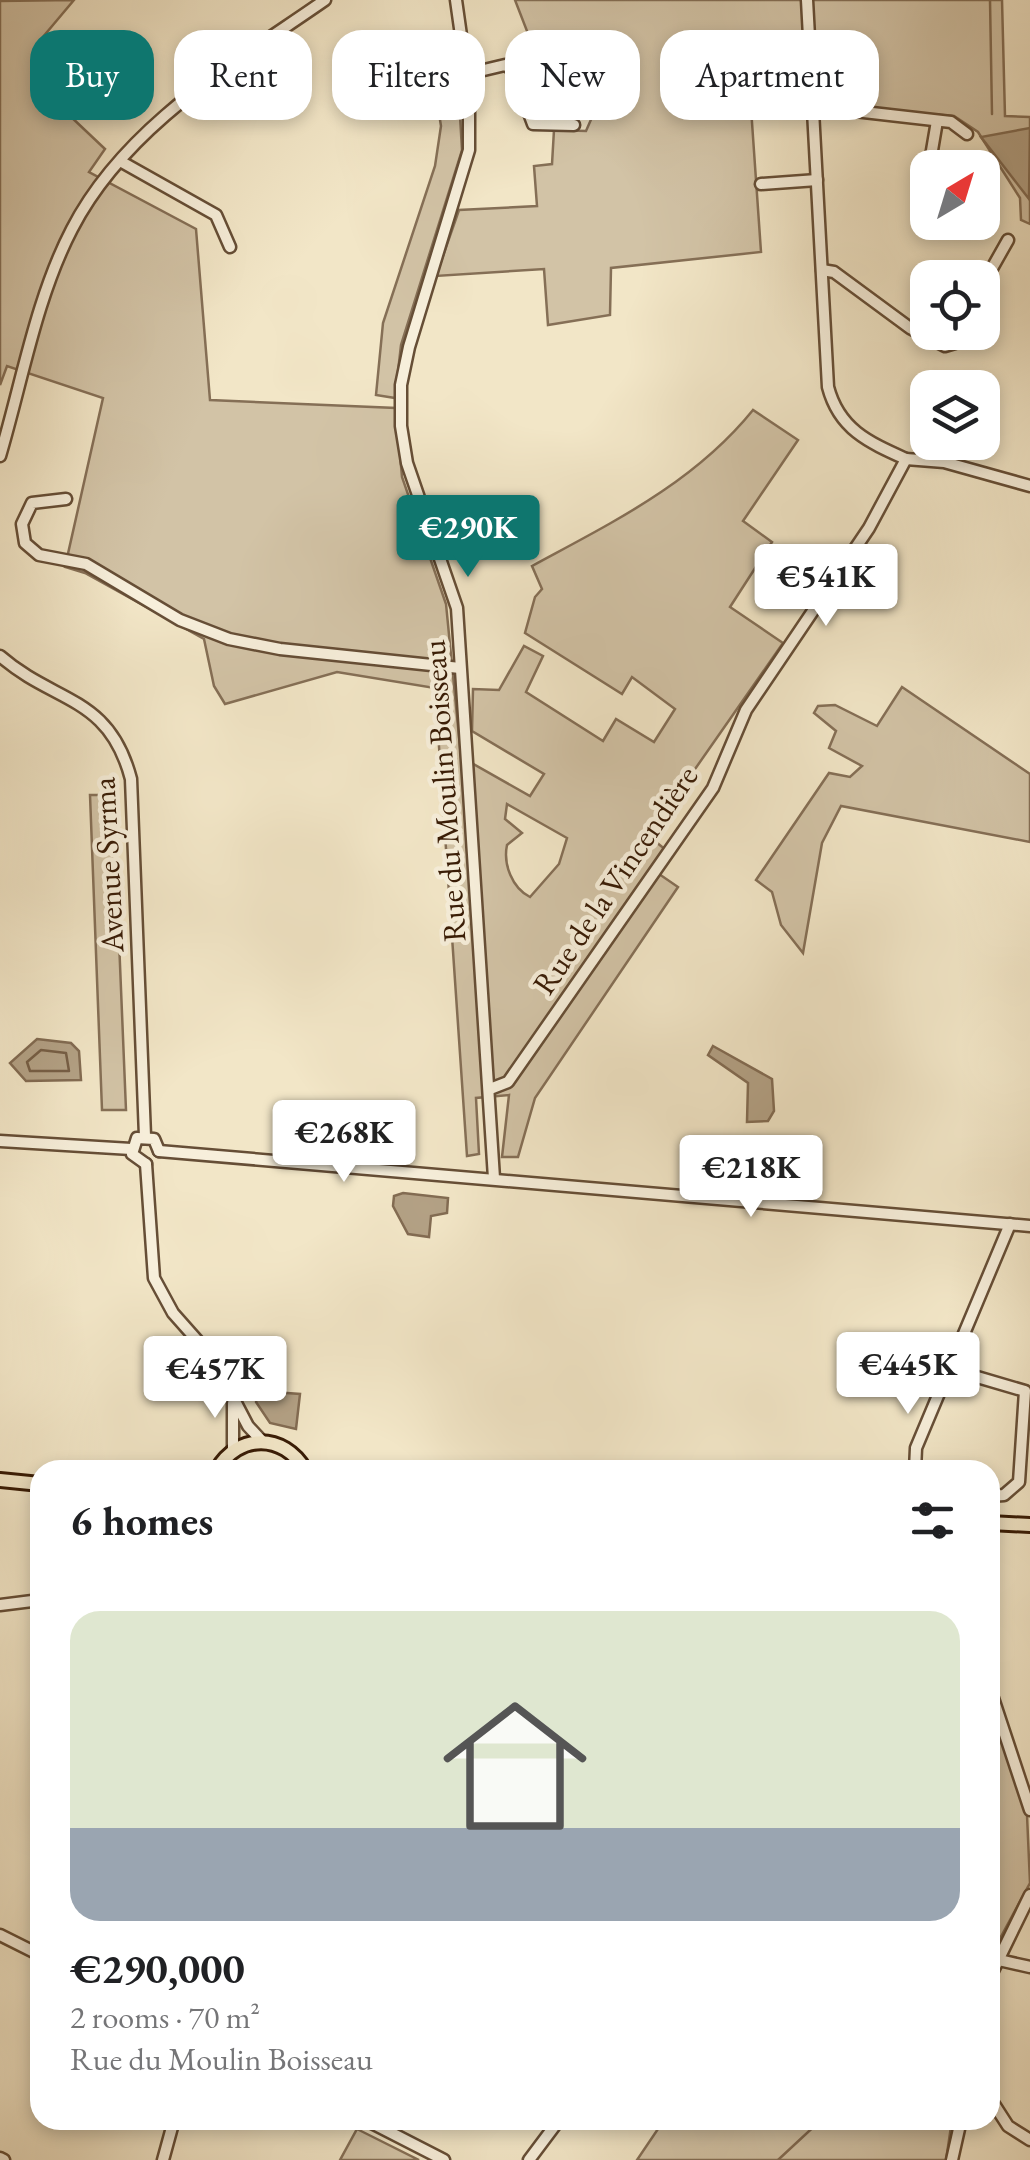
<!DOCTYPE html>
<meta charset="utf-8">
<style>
:root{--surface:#fff;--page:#f2f2f2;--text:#202124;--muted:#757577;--accent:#0f766e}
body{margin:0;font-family:"EB Garamond",serif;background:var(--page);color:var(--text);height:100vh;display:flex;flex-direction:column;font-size:38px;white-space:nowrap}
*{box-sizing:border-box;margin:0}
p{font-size:32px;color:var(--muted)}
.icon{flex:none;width:55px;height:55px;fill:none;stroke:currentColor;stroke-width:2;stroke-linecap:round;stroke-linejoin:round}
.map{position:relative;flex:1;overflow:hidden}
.details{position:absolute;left:30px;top:1460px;width:970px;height:670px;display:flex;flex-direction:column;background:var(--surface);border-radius:30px;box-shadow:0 5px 15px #0003}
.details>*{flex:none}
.hud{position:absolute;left:30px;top:30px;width:970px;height:90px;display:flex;gap:20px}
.needle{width:65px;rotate:38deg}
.tools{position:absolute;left:910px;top:150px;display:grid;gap:20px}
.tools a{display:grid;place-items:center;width:90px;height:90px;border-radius:20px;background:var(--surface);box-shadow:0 5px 15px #0003;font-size:50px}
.price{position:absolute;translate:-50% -85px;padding:0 22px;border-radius:10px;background:#fff;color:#222;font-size:32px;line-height:65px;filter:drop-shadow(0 2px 5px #0008)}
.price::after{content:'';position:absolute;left:50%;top:60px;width:30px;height:22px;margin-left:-15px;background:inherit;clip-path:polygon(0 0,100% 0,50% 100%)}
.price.active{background:var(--accent);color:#fff}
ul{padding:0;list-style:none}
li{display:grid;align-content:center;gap:20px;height:530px;padding:0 40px}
li span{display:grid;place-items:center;height:310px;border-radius:30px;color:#555}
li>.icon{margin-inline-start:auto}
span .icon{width:180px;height:180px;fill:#fffc;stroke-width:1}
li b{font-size:42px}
h2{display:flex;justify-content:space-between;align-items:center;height:120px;padding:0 40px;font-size:42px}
.chip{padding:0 35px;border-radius:30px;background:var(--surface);box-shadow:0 5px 15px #0003;font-size:35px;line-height:90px}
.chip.active{background:var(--accent);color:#fff}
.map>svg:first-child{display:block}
</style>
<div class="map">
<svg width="1030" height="2160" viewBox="0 0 1030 2160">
<rect width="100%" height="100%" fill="#f2e6c7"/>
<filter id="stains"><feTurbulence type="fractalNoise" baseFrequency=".002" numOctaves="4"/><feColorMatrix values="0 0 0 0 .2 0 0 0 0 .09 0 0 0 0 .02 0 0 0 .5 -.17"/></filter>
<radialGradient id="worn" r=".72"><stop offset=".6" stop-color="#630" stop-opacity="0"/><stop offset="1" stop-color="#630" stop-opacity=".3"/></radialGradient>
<g fill="#d2c3a6" stroke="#856f56" stroke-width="2.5" fill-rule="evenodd">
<path d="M74,0L37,44L32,80L105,149L89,172L196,229L210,400L396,408L402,477L446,604L461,757L530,796L544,774L472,731L473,689L499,690L524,646L543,656L526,692L603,741L616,719L654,742L675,709L632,677L622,694L525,633L535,597L542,589L532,566C613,522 694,483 753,410L798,440L743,521L772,542L730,607L783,643L679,792L681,805L656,842L672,855L659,874L678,887L535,1098L518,1157H502L509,1095L476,1098L479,1154L467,1156L435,688L337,672L225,704L214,686L204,639L85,573L65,567L103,398L7,366L0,385V1ZM507,804L567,838L559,864L530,897C512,888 503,864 507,845L522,833L505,819Z"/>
<path d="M515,0H1002L1005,116L1030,117V224L1021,220L1020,198L978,132L954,116L813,105L751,108L761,252L611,268L610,315L548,325L544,269L436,276L459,210L537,206L534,166L552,164L554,130L586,131L593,115L560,34L532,44Z"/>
<path d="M456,48L462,150L401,345L395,398L376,395L383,323L435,166L441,126L429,50Z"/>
<path d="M902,687L1030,774V842L841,806L822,843L803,953L781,925L772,892L756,880L829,773L850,777L862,766L829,748L836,731L814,713L818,706L835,705L877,726Z"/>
<path d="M90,795H113L126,1110H102Z"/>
<path d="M990,1722H995L1027,1815L1030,1883L990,1957Z"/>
<path d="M664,2120H952L946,2160H637Z"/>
<path d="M357,2129L419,2160H340Z"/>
</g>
<g fill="#b3a185" stroke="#826b52" stroke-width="2.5">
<path d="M1030,128L1029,199L981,137Z"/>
<path d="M37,1039L71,1043L79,1051L81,1080L26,1081L10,1063Z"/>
<path d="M713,1046L772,1079L774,1111L768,1121L747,1122L748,1083L708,1055Z"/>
<path d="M403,1193L448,1198L447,1213L431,1216L429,1237L408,1234L393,1206L394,1196Z"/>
<path d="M259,1391L300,1394L296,1429L270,1423L256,1402Z"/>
</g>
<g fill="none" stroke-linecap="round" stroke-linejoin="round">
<path stroke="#765e45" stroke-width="2.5" d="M41,1050L66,1053L69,1071H30L27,1062Z"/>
<g stroke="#826b52" stroke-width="2.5">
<path d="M990,0L992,114"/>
<path d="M778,2160L821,2120"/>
</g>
<g stroke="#664e36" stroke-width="15">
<g id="minor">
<path d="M456,0L469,92V150L409,347L401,385V426L407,463L457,608L494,1178"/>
<path d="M467,74L505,65L513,70L533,124L574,125"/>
<path d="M811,106L951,122L967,134"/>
<path d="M120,161L216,215L230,247"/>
<path d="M929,168L937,121"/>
<path d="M761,184L817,180"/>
<path d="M822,270L834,272L910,328L945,346L955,343L956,332"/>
<path d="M982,286L1008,240"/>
<path d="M0,456C22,382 36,298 72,229C125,126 233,64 325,0"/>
<path d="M906,459L944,462L1030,486"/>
<path d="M66,499L32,503L22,524L25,543L39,555L86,564L180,620L229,639L280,649L460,668"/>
<path d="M0,656C55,704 109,695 131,779L145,1136"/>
<path d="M490,1089L508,1082L713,788L746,710L869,528L906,459C868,442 839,429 828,387L807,0"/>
<path d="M0,1141L131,1149"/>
<path d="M159,1151L1030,1226"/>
<path d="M146,1164L154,1278L173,1313L212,1357L248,1426L262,1441"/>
<path d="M146,1164L132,1154L137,1138L154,1139L159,1151"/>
<path d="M950,1369L1025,1391L1019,1482L1004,1495L990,1496"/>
<path d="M233,1451V1403"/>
<path d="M915,1470L916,1448L1010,1224"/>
<path d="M0,1605L40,1600"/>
<path d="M990,1689L1030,1810"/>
<path d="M0,1935L40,1955"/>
<path d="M999,1960L1030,1967"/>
<path d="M990,1977L1030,1895"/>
<path d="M990,2098L1008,2126L1030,2140"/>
<path d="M366,2120L444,2160"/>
<path d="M0,2158L4,2160"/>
<path d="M163,2160L174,2120"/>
<path d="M529,2160L559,2120"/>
<path d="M952,2160L961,2120"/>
</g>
</g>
<g stroke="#381b05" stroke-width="18">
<g id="major">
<path d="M217,1470C238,1433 284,1433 305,1470"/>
<path d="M0,1480L40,1484"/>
<path d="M990,1523L1030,1525"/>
</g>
</g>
<use href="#minor" stroke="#f7efdb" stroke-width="10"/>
<use href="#major" stroke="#f2e6c7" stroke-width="12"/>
</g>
<g text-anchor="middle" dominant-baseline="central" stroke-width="9" stroke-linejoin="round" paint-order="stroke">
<g font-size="32" fill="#381b05" stroke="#f7efdb">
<text transform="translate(444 791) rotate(-94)">Rue du Moulin Boisseau</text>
<text transform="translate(108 865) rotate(-93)">Avenue Syrma</text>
<text transform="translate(615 880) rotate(-56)">Rue de la Vincendière</text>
</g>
</g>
<rect width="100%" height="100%" filter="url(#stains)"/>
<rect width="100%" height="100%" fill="url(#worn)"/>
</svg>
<div class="tools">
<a><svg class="needle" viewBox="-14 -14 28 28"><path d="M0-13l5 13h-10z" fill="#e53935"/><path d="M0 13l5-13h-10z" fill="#757577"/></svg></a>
<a><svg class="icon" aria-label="locate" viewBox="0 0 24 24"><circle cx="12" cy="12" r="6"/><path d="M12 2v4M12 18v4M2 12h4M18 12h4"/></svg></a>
<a><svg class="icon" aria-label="layers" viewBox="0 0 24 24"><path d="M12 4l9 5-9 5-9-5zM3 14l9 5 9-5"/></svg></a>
</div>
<b class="price active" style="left:468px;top:580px">€290K</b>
<b class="price" style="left:826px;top:629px">€541K</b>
<b class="price" style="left:344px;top:1185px">€268K</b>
<b class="price" style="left:751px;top:1220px">€218K</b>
<b class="price" style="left:908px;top:1417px">€445K</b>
<b class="price" style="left:215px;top:1421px">€457K</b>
<div class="hud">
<a class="chip active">Buy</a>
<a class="chip">Rent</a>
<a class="chip">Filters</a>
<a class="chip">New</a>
<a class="chip">Apartment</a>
</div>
<section class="details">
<h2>6 homes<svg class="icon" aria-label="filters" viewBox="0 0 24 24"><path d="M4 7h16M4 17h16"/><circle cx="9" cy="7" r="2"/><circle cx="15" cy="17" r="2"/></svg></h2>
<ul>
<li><span style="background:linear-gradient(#dfe7d0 70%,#9aa5b1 0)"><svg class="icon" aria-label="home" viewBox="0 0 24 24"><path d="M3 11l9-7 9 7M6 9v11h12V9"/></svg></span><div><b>€290,000</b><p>2 rooms · 70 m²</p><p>Rue du Moulin Boisseau</p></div></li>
</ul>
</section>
</div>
